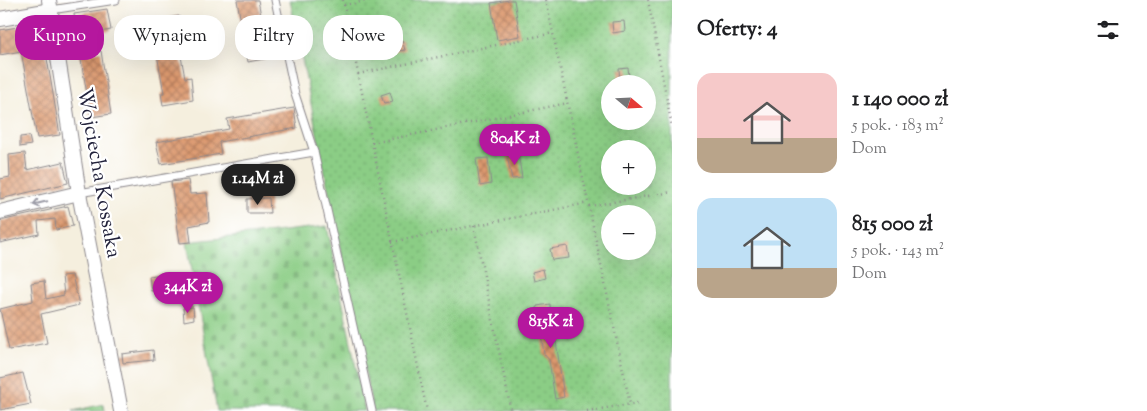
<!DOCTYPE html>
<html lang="pl">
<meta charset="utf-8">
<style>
:root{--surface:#fff;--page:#f2f2f2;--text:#202124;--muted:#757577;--accent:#b5179e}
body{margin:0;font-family:"Sorts Mill Goudy",serif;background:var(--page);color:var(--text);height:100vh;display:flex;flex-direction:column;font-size:19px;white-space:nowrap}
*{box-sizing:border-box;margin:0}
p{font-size:16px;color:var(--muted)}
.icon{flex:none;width:28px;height:28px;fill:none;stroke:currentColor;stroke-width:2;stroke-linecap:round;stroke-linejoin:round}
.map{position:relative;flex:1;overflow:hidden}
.details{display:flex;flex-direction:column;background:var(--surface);width:475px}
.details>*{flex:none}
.top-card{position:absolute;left:15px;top:15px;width:475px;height:45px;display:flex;gap:10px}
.needle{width:32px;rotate:109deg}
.buttons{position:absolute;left:601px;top:75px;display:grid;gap:10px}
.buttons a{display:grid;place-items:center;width:55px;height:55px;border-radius:50%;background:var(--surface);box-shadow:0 5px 20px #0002;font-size:25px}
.price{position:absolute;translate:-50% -42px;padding:0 11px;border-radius:18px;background:var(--accent);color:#fff;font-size:16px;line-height:32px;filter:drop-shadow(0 1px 2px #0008)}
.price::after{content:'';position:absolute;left:50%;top:30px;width:15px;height:11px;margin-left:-8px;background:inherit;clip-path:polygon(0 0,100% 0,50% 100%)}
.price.on{background:#222;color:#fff}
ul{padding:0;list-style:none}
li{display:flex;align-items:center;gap:15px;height:125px;padding:0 25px}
li span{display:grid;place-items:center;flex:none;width:140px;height:100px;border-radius:15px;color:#555}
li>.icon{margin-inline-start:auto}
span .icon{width:60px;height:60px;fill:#fffc;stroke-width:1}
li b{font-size:21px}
h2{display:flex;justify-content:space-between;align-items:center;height:60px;padding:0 25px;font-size:21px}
.chip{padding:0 18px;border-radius:20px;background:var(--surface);box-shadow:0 5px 20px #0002;font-size:18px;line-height:45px}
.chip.on{background:var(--accent);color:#fff}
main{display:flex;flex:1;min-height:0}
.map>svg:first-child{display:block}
</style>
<main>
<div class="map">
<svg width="672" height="411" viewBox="0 0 672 411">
<defs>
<pattern id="cemetery-stones" width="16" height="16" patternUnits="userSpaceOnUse" patternTransform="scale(1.25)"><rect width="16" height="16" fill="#8bcd85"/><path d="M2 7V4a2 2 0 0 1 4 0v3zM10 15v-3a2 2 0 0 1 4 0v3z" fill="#78b074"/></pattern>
<pattern id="garden-dots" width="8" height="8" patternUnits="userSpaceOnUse" patternTransform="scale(1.25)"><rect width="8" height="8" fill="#8bcd85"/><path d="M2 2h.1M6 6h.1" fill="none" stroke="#78b074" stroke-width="1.8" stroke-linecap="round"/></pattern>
<pattern id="building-cross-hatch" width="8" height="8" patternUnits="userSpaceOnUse" patternTransform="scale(1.25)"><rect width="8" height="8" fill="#dc996e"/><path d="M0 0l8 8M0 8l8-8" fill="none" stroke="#b27c5c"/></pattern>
</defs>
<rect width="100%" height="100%" fill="#fff"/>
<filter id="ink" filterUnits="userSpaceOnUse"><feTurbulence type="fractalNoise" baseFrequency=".02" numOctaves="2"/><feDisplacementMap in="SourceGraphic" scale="10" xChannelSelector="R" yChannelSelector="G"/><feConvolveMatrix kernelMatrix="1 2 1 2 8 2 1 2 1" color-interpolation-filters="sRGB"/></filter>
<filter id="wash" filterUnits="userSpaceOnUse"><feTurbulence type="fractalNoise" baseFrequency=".0096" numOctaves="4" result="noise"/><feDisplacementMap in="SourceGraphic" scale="20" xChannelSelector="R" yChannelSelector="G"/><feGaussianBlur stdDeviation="1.12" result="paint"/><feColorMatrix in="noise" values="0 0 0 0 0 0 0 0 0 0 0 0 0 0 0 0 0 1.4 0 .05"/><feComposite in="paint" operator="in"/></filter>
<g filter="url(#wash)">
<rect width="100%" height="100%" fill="#f5efde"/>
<g fill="url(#cemetery-stones)" stroke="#567860">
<path d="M327,226L365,411H217L187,242Z"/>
<path d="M104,404L105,411H73Z"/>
</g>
<path fill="url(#garden-dots)" stroke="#567860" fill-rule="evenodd" d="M290,0H672V411H373ZM610,84H648V121H610ZM610,149H648V186H610ZM610,214H648V251H610Z"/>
<g id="blocks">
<g fill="url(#building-cross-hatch)">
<path d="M237,0H258L269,58L248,62Z"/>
<path d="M509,0H514L520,36L497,40L491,3Z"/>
<path d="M107,9L111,30L77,36L74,14Z"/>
<path d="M179,16L184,39L178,40L185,78L191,77L193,100L163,105L161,93H164L151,21Z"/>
<path d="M624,21L625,31L613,33L612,22Z"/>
<path d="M41,23L60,135L37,138L21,51L0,55V30Z"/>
<path d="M402,40L405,50L393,52L390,42Z"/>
<path d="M101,51L111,114L91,117L80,54Z"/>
<path d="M628,68L630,84H620L619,69Z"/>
<path d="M390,92L393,102L384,104L381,95Z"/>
<path d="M294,108L297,128L219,142L221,154L161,164L156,142L229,129L227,119Z"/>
<path d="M29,136L31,145L20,147V137Z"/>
<path d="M25,153L27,170L63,162L68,183L0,199V179L10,177L9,155Z"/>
<path d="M518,153L522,178L512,179L507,156Z"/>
<path d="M488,158L491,184L480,186L476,159Z"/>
<path d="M188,180L190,194L207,193L209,222L189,226L191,242L180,243L171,182Z"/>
<path d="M269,198L270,213H247V199Z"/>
<path d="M68,206L73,226L56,230L55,219L38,221L39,234L0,243V221Z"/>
<path d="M567,246L569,258L552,260L550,249Z"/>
<path d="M543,269L545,278L534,281L532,272Z"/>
<path d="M162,274L164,289L151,291L149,276Z"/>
<path d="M72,275L79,305L41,314L47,343L9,350L0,309L33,301L31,283L44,281L46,299L64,295L62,276Z"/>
<path d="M550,304L552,342L556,341L564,397L555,399L549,360L544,354L537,306Z"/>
<path d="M193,307L194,319L184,321L183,308Z"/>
<path d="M153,350L154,360L123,363L122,354Z"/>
<path d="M23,373L31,404L0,410V378Z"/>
</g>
</g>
</g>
<g filter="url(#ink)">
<use href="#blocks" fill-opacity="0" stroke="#8c888c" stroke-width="1"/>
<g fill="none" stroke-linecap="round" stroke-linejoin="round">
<g stroke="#8c888c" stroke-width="9">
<g id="service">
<path d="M51,10L116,0"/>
<path d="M314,152L372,411"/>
<path d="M79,193L314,152L295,94L275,0"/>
</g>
</g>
<g stroke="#8c888c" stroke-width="16">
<g id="minor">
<path d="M49,0L79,193L121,411"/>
<path d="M0,19L51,10"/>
<path d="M0,212L79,193"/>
</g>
</g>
<g stroke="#8c888c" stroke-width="2.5" stroke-dasharray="1 4" stroke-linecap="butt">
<path d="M343,0L427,411"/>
<path d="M546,0L630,404"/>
<path d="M648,0L672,127"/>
<path d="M344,5L370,0"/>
<path d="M358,74L553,33"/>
<path d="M372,143L568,103"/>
<path d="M589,206L672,192"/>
<path d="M474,226L511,411"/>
<path d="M392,242L588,203"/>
<path d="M587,411L638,403"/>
</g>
<use href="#service" stroke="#fff" stroke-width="7"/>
<use href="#minor" stroke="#fff" stroke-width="14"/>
</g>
<defs><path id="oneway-shaft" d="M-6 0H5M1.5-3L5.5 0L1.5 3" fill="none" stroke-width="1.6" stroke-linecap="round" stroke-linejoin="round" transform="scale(1.25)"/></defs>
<use stroke="#9c9ca7" href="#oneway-shaft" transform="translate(40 203) rotate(166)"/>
</g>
<g text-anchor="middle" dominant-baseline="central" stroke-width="4.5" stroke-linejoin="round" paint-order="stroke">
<g font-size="21" fill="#22223b" stroke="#fff">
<text transform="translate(98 173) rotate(80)">Wojciecha Kossaka</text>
</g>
</g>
</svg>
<div class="buttons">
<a><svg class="needle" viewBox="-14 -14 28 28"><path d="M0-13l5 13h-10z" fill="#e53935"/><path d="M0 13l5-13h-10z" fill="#757577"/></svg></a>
<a>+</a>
<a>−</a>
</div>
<b class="price" style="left:515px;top:166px">804K zł</b>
<b class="price on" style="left:258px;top:206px">1.14M zł</b>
<b class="price" style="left:188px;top:314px">344K zł</b>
<b class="price" style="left:551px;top:349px">815K zł</b>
<div class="top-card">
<a class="chip on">Kupno</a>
<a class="chip">Wynajem</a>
<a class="chip">Filtry</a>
<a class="chip">Nowe</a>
</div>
</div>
<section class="details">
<h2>Oferty: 4<svg class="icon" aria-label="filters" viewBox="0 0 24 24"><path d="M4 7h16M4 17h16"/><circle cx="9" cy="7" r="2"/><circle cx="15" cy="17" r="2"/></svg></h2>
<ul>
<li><span style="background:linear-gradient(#f6c9c9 65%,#b9a48a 0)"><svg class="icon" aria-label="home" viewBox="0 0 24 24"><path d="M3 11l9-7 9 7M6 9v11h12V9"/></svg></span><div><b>1 140 000 zł</b><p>5 pok. · 183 m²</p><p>Dom</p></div></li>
<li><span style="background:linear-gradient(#bfe0f5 70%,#b9a48a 0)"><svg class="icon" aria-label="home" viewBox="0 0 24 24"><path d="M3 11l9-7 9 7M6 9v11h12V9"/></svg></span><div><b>815 000 zł</b><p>5 pok. · 143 m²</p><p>Dom</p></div></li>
</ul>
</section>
</main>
